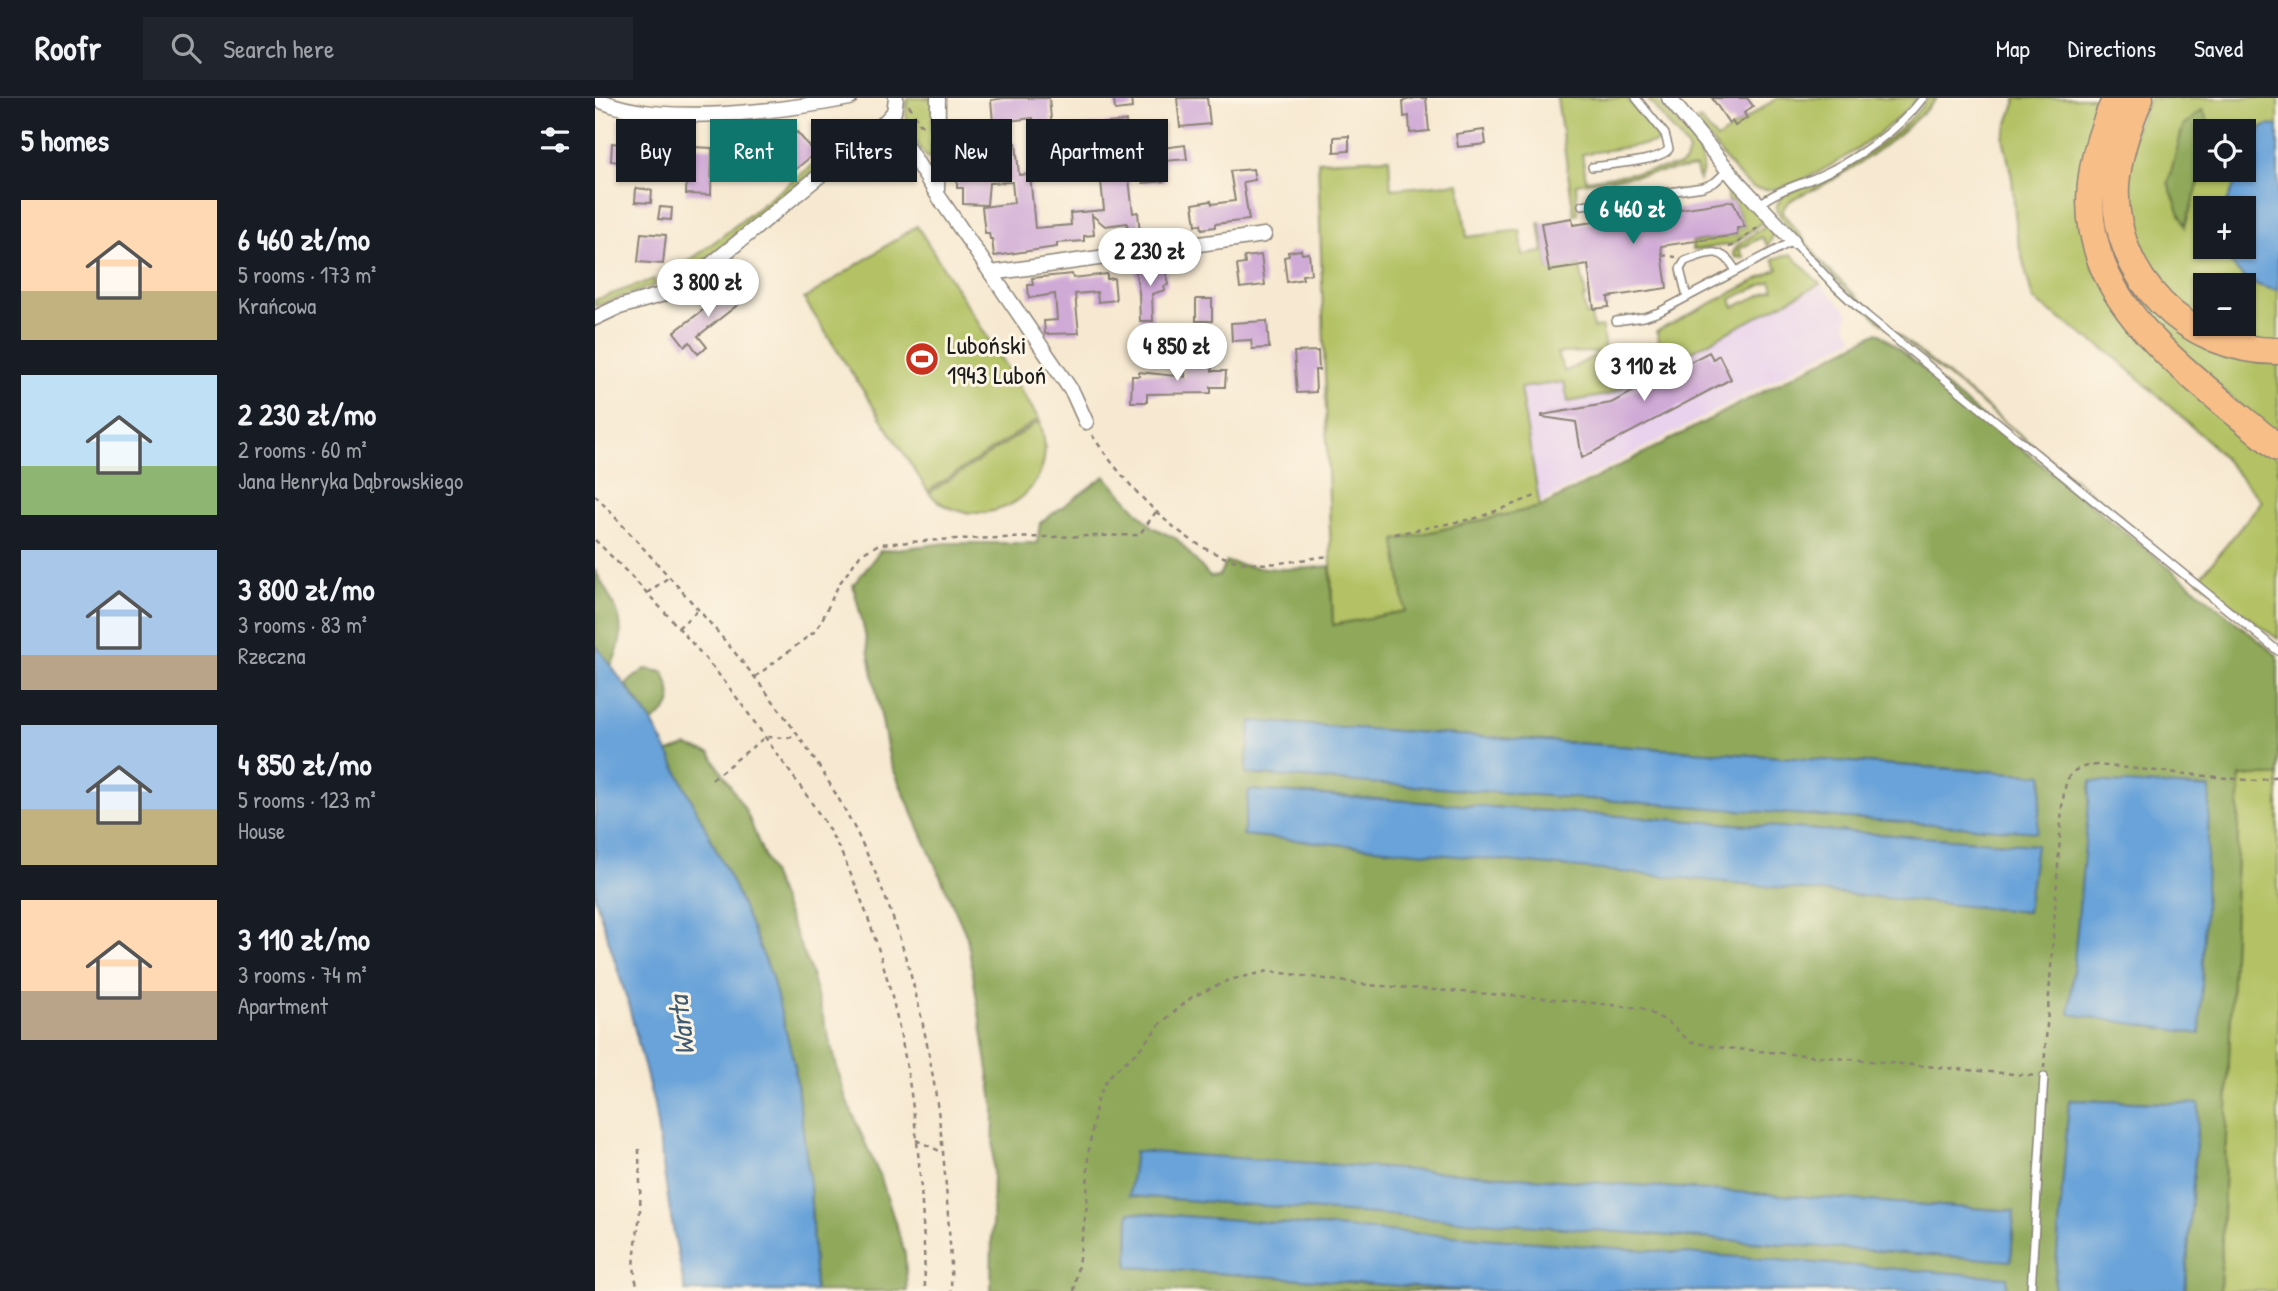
<!DOCTYPE html>
<meta charset="utf-8">
<style>
:root{--surface:#171b24;--page:#20242c;--text:#f1f3f6;--muted:#9ea1a6;--line:#363941;--accent:#0f766e}
body{margin:0;font-family:"Patrick Hand",sans-serif;background:var(--page);color:var(--text);height:100vh;display:flex;flex-direction:column;font-size:26px;white-space:nowrap}
*{box-sizing:border-box;margin:0}
p{font-size:23px;color:var(--muted)}
.icon{flex:none;width:38px;height:38px;fill:none;stroke:currentColor;stroke-width:2;stroke-linecap:round;stroke-linejoin:round}
.map{position:relative;flex:1;overflow:hidden}
.panel{display:flex;flex-direction:column;background:var(--surface);width:595px}
.panel>*{flex:none}
.hud{position:absolute;left:21px;top:21px;width:665px;height:63px;display:flex;gap:14px}
.tools{position:absolute;left:1598px;top:21px;display:grid;gap:14px}
.tools a{display:grid;place-items:center;width:63px;height:63px;border-radius:0px;background:var(--surface);box-shadow:0 2px 5px #0004;font-size:35px}
.price{position:absolute;translate:-50% -60px;padding:0 16px;border-radius:24px;background:#fff;color:#222;font-size:23px;line-height:46px;filter:drop-shadow(0 2px 4px #0008)}
.price::after{content:'';position:absolute;left:50%;top:42px;width:21px;height:16px;margin-left:-10px;background:inherit;clip-path:polygon(0 0,100% 0,50% 100%)}
.price.selected{background:var(--accent);color:#fff}
ul{padding:0;list-style:none}
li{display:flex;align-items:center;gap:21px;height:175px;padding:0 21px}
li span{display:grid;place-items:center;flex:none;width:196px;height:140px;border-radius:0px;color:#555}
li>.icon{margin-inline-start:auto}
span .icon{width:84px;height:84px;fill:#fffc;stroke-width:1}
li b{font-size:30px}
h2{display:flex;justify-content:space-between;align-items:center;height:84px;padding:0 21px;font-size:30px}
.pill{padding:0 24px;border-radius:0px;background:var(--surface);box-shadow:0 2px 5px #0004;font-size:24px;line-height:63px}
.pill.selected{background:var(--accent);color:#fff}
header{display:flex;align-items:center;gap:42px;box-sizing:border-box;height:98px;padding:0 35px;background:var(--surface);border-bottom:2px solid var(--line)}
header strong{font-size:33px}
nav{display:flex;gap:38px;margin-inline-start:auto;font-size:24px}
.search{width:490px;height:63px;background:var(--page);display:flex;align-items:center;gap:18px;box-sizing:border-box;padding:0 24px;border-radius:0px;color:var(--muted);font-size:26px}
main{display:flex;flex:1;min-height:0}
.map>svg:first-child{display:block}
</style>
<header>
<strong>Roofr</strong>
<div class="search"><svg class="icon" aria-label="search" viewBox="0 0 24 24"><circle cx="10" cy="10" r="6"/><path d="M15 15l6 6"/></svg>Search here</div>
<nav><a>Map</a><a>Directions</a><a>Saved</a></nav>
</header>
<main>
<section class="panel">
<h2>5 homes<svg class="icon" aria-label="filters" viewBox="0 0 24 24"><path d="M4 7h16M4 17h16"/><circle cx="9" cy="7" r="2"/><circle cx="15" cy="17" r="2"/></svg></h2>
<ul>
<li><span style="background:linear-gradient(#ffd9b3 65%,#c2b280 0)"><svg class="icon" aria-label="home" viewBox="0 0 24 24"><path d="M3 11l9-7 9 7M6 9v11h12V9"/></svg></span><div><b>6 460 zł/mo</b><p>5 rooms · 173 m²</p><p>Krańcowa</p></div></li>
<li><span style="background:linear-gradient(#bfe0f5 65%,#8fb573 0)"><svg class="icon" aria-label="home" viewBox="0 0 24 24"><path d="M3 11l9-7 9 7M6 9v11h12V9"/></svg></span><div><b>2 230 zł/mo</b><p>2 rooms · 60 m²</p><p>Jana Henryka Dąbrowskiego</p></div></li>
<li><span style="background:linear-gradient(#a9c7e8 75%,#b9a48a 0)"><svg class="icon" aria-label="home" viewBox="0 0 24 24"><path d="M3 11l9-7 9 7M6 9v11h12V9"/></svg></span><div><b>3 800 zł/mo</b><p>3 rooms · 83 m²</p><p>Rzeczna</p></div></li>
<li><span style="background:linear-gradient(#a9c7e8 60%,#c2b280 0)"><svg class="icon" aria-label="home" viewBox="0 0 24 24"><path d="M3 11l9-7 9 7M6 9v11h12V9"/></svg></span><div><b>4 850 zł/mo</b><p>5 rooms · 123 m²</p><p>House</p></div></li>
<li><span style="background:linear-gradient(#ffd9b3 65%,#b9a48a 0)"><svg class="icon" aria-label="home" viewBox="0 0 24 24"><path d="M3 11l9-7 9 7M6 9v11h12V9"/></svg></span><div><b>3 110 zł/mo</b><p>3 rooms · 74 m²</p><p>Apartment</p></div></li>
</ul>
</section>
<div class="map">
<svg width="1683" height="1193" viewBox="0 0 1683 1193">
<rect width="100%" height="100%" fill="#fcf5e5"/>
<filter id="ink" filterUnits="userSpaceOnUse"><feTurbulence type="fractalNoise" baseFrequency=".0143" numOctaves="2"/><feDisplacementMap in="SourceGraphic" scale="14" xChannelSelector="R" yChannelSelector="G"/><feConvolveMatrix kernelMatrix="1 2 1 2 8 2 1 2 1" color-interpolation-filters="sRGB"/></filter>
<filter id="wash" filterUnits="userSpaceOnUse"><feTurbulence type="fractalNoise" baseFrequency=".00686" numOctaves="4" result="noise"/><feDisplacementMap in="SourceGraphic" scale="28" xChannelSelector="R" yChannelSelector="G"/><feGaussianBlur stdDeviation="1.57" result="paint"/><feColorMatrix in="noise" values="0 0 0 0 0 0 0 0 0 0 0 0 0 0 0 0 0 1.4 0 .05"/><feComposite in="paint" operator="in"/></filter>
<g filter="url(#wash)">
<rect width="100%" height="100%" fill="#f7e9d1"/>
<path fill="#e9d2ed" d="M1225,186L1253,214L1251,226L1259,240L944,405L924,290L970,283L1013,297Z"/>
<g fill="#b4c265" stroke="#686f40" stroke-width="2" fill-rule="evenodd">
<path d="M313,0H339L337,60L331,59C318,39 306,25 313,0Z"/>
<path d="M962,0H1032L1062,38V44L1059,45L987,56L991,82L1084,68L1090,64L1094,54L1092,49L1052,0H1059C1074,18 1121,57 1104,82L1101,69L981,86L983,116L979,117Z"/>
<path d="M1182,0H1322C1302,29 1193,106 1158,89C1143,82 1113,38 1101,24L1105,21L1122,41Z"/>
<path d="M1333,0H1342C1310,35 1268,65 1226,88C1213,95 1192,99 1187,114L1230,168L1295,230L1527,420L1287,225L1250,191L1211,151L1187,121L1181,110L1186,98C1202,90 1220,85 1236,77C1271,58 1310,33 1333,0Z"/>
<path d="M1422,0H1511L1498,170L1683,361V541L1603,482L1667,403L1615,345L1520,259L1438,202L1422,139L1417,80L1408,39Z"/>
<path d="M1555,0H1683V247C1550,249 1493,107 1555,0ZM1610,33H1648V72H1610ZM1610,110H1648V149H1610ZM1610,187H1648V226H1610Z"/>
<path d="M794,60L796,91L864,85L872,139L925,132L928,157L948,154L944,124L946,125L954,172L985,168L991,199L988,200L991,217H996L998,230L1007,229L1010,254L1064,245L1062,233L1183,171L1178,161L1196,156L1225,186L1013,297L973,304L969,284L925,290L945,409L801,442L811,513L738,527L723,63ZM1176,183L1179,191L1139,209L1136,201ZM1007,254L970,274L962,256V255Z"/>
<path d="M1520,61L1552,200L1683,260V339L1589,259L1534,201L1504,124Z"/>
<path d="M224,62L227,67L88,179L75,184L70,181L69,178L79,174L126,139Z"/>
<path d="M1139,90L1144,92L1170,122L1138,146L1098,152L1097,144L1142,137V130L1150,129L1138,103L1133,104L1131,91Z"/>
<path d="M1171,127H1175L1178,138L1173,148L1167,139L1144,151L1149,160L1140,159L1138,155L1142,148Z"/>
<path d="M322,128L444,321L333,393L209,201Z"/>
<path d="M59,181L60,187L0,208V202Z"/>
<path d="M445,323C449,337 452,352 448,366C436,415 368,432 334,395Z"/>
<path d="M1645,677L1683,678V1193H1625Z"/>
</g>
<g fill="#8fa85a" stroke="#56623b" stroke-width="2" fill-rule="evenodd">
<path d="M1607,12L1618,31V33H1610V65L1590,129L1573,85L1588,28Z"/>
<path d="M1283,234L1683,558V678H1645L1625,1193H1590L1604,1006L1475,1002L1459,1193H1411L1412,1180L534,1114L533,1169L879,1193H396L399,1010L372,839L295,664L269,531L258,487L285,453L352,445H442L445,425L510,378L557,429L582,441L615,479L624,478L631,464C671,472 695,473 735,468L738,527L810,513L800,442L945,409ZM656,623L1448,677V678L1441,734ZM655,692L1440,747H1441L1431,814ZM540,1054L1419,1113L1416,1162Z"/>
<path d="M0,472C19,509 38,526 16,568L0,546Z"/>
<path d="M50,571L69,574C78,601 82,607 57,624L31,586Z"/>
<path d="M91,648L115,655L151,713L214,869L251,1001L287,1083L310,1156L312,1193H220L215,1086L199,964L73,654Z"/>
</g>
<g fill="#69a3d9" stroke="#42607a" stroke-width="2">
<path d="M1673,27L1683,28V192C1657,189 1636,175 1630,149H1648V110H1630L1645,72H1648C1648,57 1658,32 1673,27Z"/>
<path d="M0,546L57,624L73,654L139,788L176,876L199,964L215,1086L220,1193H90L75,1114L59,1007L33,905L0,799Z"/>
<path d="M656,623L1448,677L1442,734L651,676Z"/>
<path d="M1496,683L1615,690L1605,936L1474,916Z"/>
<path d="M654,692L1441,747L1432,814L648,737Z"/>
<path d="M1474,1002L1604,1006L1590,1193H1459Z"/>
<path d="M540,1053L1419,1113L1416,1163L534,1098Z"/>
<path d="M534,1114L1412,1179L1411,1193H879L533,1169Z"/>
</g>
<g id="blocks">
<g fill="#d0aad7">
<path d="M409,0H454L457,31L531,23L534,51L503,55L502,49L481,51V46L440,48L438,20L413,23L417,45H421L424,77L435,76L440,130L476,127L475,115L509,112L506,84L534,81L538,115L543,114L545,136L534,138L532,125L510,128L497,117L499,137L489,138V143L462,145V149L399,158L397,141H395L394,135H390L387,109L419,105L417,84L394,85L392,107L368,106V90H362V74L391,75V70L405,72L402,42L383,45L382,40L369,42L366,29L398,24L396,2Z"/>
<path d="M536,0L537,10L520,12L519,1Z"/>
<path d="M582,0H612L615,26L585,29Z"/>
<path d="M820,0H831L834,33L815,35L814,18L809,19L808,3Z"/>
<path d="M1117,0H1152L1158,8L1149,15L1152,20L1140,28L1137,23L1134,25Z"/>
<path d="M240,24L248,34L237,43L229,32Z"/>
<path d="M889,32L891,46L863,49L861,36Z"/>
<path d="M202,34L220,55L200,72L182,50Z"/>
<path d="M754,38V53L739,54V39Z"/>
<path d="M17,45L59,50L60,47L117,50L116,97L91,96L92,70L64,68V72L52,71V68L16,63Z"/>
<path d="M590,47L592,61L569,63L567,50Z"/>
<path d="M569,61L571,83L548,85L546,64Z"/>
<path d="M658,71L660,82L648,84L654,122L620,126V129L607,131L606,126L601,127L598,106L616,103L617,106L640,103L635,73Z"/>
<path d="M41,90L57,92L56,105L40,104Z"/>
<path d="M1138,103L1150,129L1142,130V137L1066,148L1072,190L1013,199L1014,209L999,211L993,167L954,173L946,125L977,120L978,127Z"/>
<path d="M65,109L77,110L76,122L63,121Z"/>
<path d="M46,135L71,137L68,166L43,164Z"/>
<path d="M706,152L707,156L714,155L716,176L707,177L708,181L692,184L689,159L694,158L693,154Z"/>
<path d="M666,157L670,187L645,190L642,167L650,166L649,159Z"/>
<path d="M570,166L573,187L569,188L570,192L557,196L558,223H545L544,194L540,171Z"/>
<path d="M477,176L478,180L512,176V181L519,180L521,202L503,204L502,194L480,196L484,235L450,236L449,223L462,222L460,196L434,200L433,187H438L437,180Z"/>
<path d="M140,188L150,201L103,238L112,249L103,256L95,244L90,248L79,234Z"/>
<rect x="601" y="201" width="16" height="22"/>
<path d="M672,223L674,250L657,251L656,242L637,243L636,225Z"/>
<path d="M723,253L724,272H720L721,294L702,295L699,254Z"/>
<path d="M1114,254L1118,261L1124,257L1136,281L987,360L981,324L947,319V317L1016,305Z"/>
<path d="M590,269H617V273H631L630,289H616V295L552,296V304H536L537,278H544V274L590,279Z"/>
</g>
</g>
</g>
<g filter="url(#ink)">
<use href="#blocks" fill-opacity="0" stroke="#8a8276" stroke-width="2"/>
<g fill="none" stroke-linecap="round" stroke-linejoin="round">
<g stroke="#8a8276" stroke-width="10">
<g id="service">
<path d="M997,69C1015,66 1064,64 1074,51L1070,36L1041,0"/>
<path d="M1165,106C1182,92 1204,87 1224,78C1260,62 1304,32 1328,0"/>
<path d="M987,107L1108,89L1120,84L1133,72"/>
<path d="M1092,199L1085,171L1090,163C1114,154 1127,147 1141,173"/>
<path d="M1021,223L1049,219L1064,214L1198,143L1241,189L1271,217L1683,553"/>
<path d="M1436,1193L1449,979"/>
</g>
</g>
<g stroke="#8a8276" stroke-width="17">
<g id="minor">
<path d="M0,0C59,31 191,12 255,0"/>
<path d="M1074,0L1142,83L1198,143"/>
<path d="M294,21L342,96L478,295L491,324"/>
<path d="M342,94L343,0"/>
<path d="M396,175L669,137"/>
<path d="M0,220L21,210L86,191L289,25L299,14L301,0"/>
</g>
</g>
<g stroke="#8a8276" stroke-width="29">
<g id="motorway">
<path d="M1521,0C1440,175 1564,250 1683,350"/>
<path d="M1545,0C1533,28 1523,57 1521,88C1517,180 1593,254 1683,253"/>
</g>
</g>
<g stroke="#8a8276" stroke-width="2.5" stroke-dasharray="5 5" stroke-linecap="butt">
<path d="M314,7L329,31"/>
<path d="M313,27L327,26"/>
<path d="M1134,149L1140,147L1166,127"/>
<path d="M1067,157L1081,159"/>
<path d="M497,337C529,385 592,458 653,465C680,468 708,461 734,458"/>
<path d="M0,397C86,492 177,587 242,698C313,820 343,964 352,1103C354,1133 357,1163 356,1193"/>
<path d="M800,436L882,420L943,397"/>
<path d="M0,442C45,486 89,534 129,583C149,608 166,634 185,660C209,694 233,725 250,763C312,901 328,1043 330,1193"/>
<path d="M52,495L74,479"/>
<path d="M83,530L103,512"/>
<path d="M160,579L219,534L225,526L244,486L256,470L265,457L284,446L361,441L544,437L561,414"/>
<path d="M117,681L170,639L193,640L203,637"/>
<path d="M1449,970L1467,709C1471,682 1470,669 1502,667L1662,683L1683,678"/>
<path d="M321,1042L349,1055"/>
<path d="M44,1051C44,1071 46,1092 45,1112C44,1134 33,1174 45,1193"/>
<path d="M479,1193L492,1107L493,1057L502,1002L513,979L543,953L566,925L597,899L634,882L674,873L773,887L949,900L1046,910L1073,924L1094,943L1120,949L1440,978"/>
</g>
<use href="#service" stroke="#fff" stroke-width="7"/>
<use href="#minor" stroke="#fff" stroke-width="14"/>
<use href="#motorway" stroke="#f7be88" stroke-width="26"/>
</g>
</g>
<defs>
<g id="stadium-disc" transform="scale(1.75)"><circle r="9.5" fill="#c8321e" stroke="#fcf5e5"/><path d="M0-5a6.5 5 0 1 0 0 10a6.5 5 0 1 0 0-10ZM-3.5-1.8h7v3.6h-7Z" fill="#fff"/></g>
</defs>
<g fill-rule="evenodd">
<use href="#stadium-disc" x="327" y="261"/>
</g>
<g text-anchor="middle" dominant-baseline="central" stroke-width="6" stroke-linejoin="round" paint-order="stroke">
<g font-size="26" fill="#1c1c1c" stroke="#fcf5e5" text-anchor="start">
<text x="352" y="246">Luboński<tspan x="352" dy="30">1943 Luboń</tspan></text>
</g>
<g font-size="28" font-style="italic" fill="#3f5971" stroke="#fcf5e5">
<text transform="translate(86 928) rotate(-97)">Warta</text>
</g>
</g>
</svg>
<div class="tools">
<a><svg class="icon" aria-label="locate" viewBox="0 0 24 24"><circle cx="12" cy="12" r="6"/><path d="M12 2v4M12 18v4M2 12h4M18 12h4"/></svg></a>
<a>+</a>
<a>−</a>
</div>
<b class="price selected" style="left:1038px;top:148px">6 460 zł</b>
<b class="price" style="left:555px;top:190px">2 230 zł</b>
<b class="price" style="left:113px;top:221px">3 800 zł</b>
<b class="price" style="left:582px;top:285px">4 850 zł</b>
<b class="price" style="left:1049px;top:305px">3 110 zł</b>
<div class="hud">
<a class="pill">Buy</a>
<a class="pill selected">Rent</a>
<a class="pill">Filters</a>
<a class="pill">New</a>
<a class="pill">Apartment</a>
</div>
</div>
</main>
